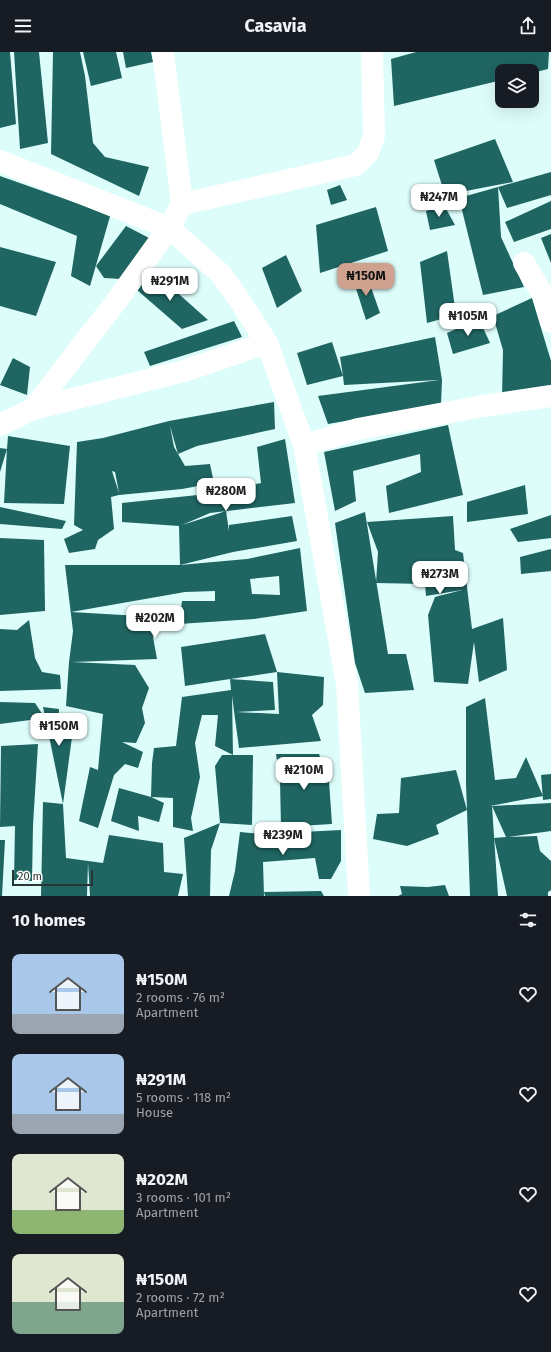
<!DOCTYPE html>
<meta charset="utf-8">
<style>
:root{--surface:#171b24;--page:#242831;--text:#f1f3f6;--muted:#9ea1a6;--accent:#cea28e}
body{margin:0;font-family:"Fira Sans",sans-serif;background:var(--page);color:var(--text);height:100vh;display:flex;flex-direction:column;font-size:15px;white-space:nowrap}
*{box-sizing:border-box;margin:0}
p{font-size:13px;color:var(--muted)}
.icon{flex:none;width:22px;height:22px;fill:none;stroke:currentColor;stroke-width:2;stroke-linecap:round;stroke-linejoin:round}
.map{position:relative;height:844px;overflow:hidden}
.panel{display:flex;flex-direction:column;background:var(--surface);flex:1}
.panel>*{flex:none}
.tools{position:absolute;left:495px;top:12px;display:grid;gap:8px}
.tools a{display:grid;place-items:center;width:44px;height:44px;border-radius:8px;background:var(--surface);box-shadow:0 4px 16px #0002;font-size:20px}
.scale{position:absolute;left:12px;bottom:10px;width:81px;box-sizing:border-box;padding-left:4px;border:2px solid #293534;border-top:0;font-size:11px;line-height:14px;white-space:nowrap;color:#293534;-webkit-text-stroke:3px #fff;paint-order:stroke}
.price{position:absolute;translate:-50% -34px;padding:0 9px;border-radius:8px;background:#fff;color:#222;font-size:13px;line-height:26px;filter:drop-shadow(0 1px 2px #0008)}
.price::after{content:'';position:absolute;left:50%;top:24px;width:12px;height:9px;margin-left:-6px;background:inherit;clip-path:polygon(0 0,100% 0,50% 100%)}
.price.current{background:var(--accent);color:#111}
ul{padding:0;list-style:none}
li{display:flex;align-items:center;gap:12px;height:100px;padding:0 12px}
li span{display:grid;place-items:center;flex:none;width:112px;height:80px;border-radius:8px;color:#555}
li>.icon{margin-inline-start:auto}
span .icon{width:48px;height:48px;fill:#fffc;stroke-width:1}
li b{font-size:17px}
h2{display:flex;justify-content:space-between;align-items:center;height:48px;padding:0 12px;font-size:17px}
header{display:flex;justify-content:space-between;align-items:center;height:52px;padding:0 12px;background:var(--surface);font-size:18px;font-weight:700}
.map>svg:first-child{display:block}
</style>
<header><svg class="icon" aria-label="menu" viewBox="0 0 24 24"><path d="M4 6h16M4 12h16M4 18h16"/></svg>Casavia<svg class="icon" aria-label="share" viewBox="0 0 24 24"><path d="M12 15V3M7 8l5-5 5 5M5 13v7h14v-7"/></svg></header>
<div class="map">
<svg width="551" height="844" viewBox="0 0 551 844">
<rect width="100%" height="100%" fill="#ddfdfb"/>
<g fill="#1f6562" fill-rule="evenodd">
<path d="M0,0H10L16,72L0,76Z"/>
<path d="M14,0H39L48,91L20,97Z"/>
<path d="M53,0H80L85,24L93,91L105,105L149,115L139,144L51,102Z"/>
<path d="M83,0H116L122,26L91,34Z"/>
<path d="M123,0H151L153,10L126,16Z"/>
<path d="M416,0H549L548,17L532,21V19H502V28L394,54L391,7Z"/>
<path d="M495,87L513,130L445,143L434,108Z"/>
<path d="M551,120V143L507,156L498,135Z"/>
<path d="M0,124L82,153L113,154L90,234L71,224L77,184L0,152Z"/>
<path d="M340,133L347,148L331,153L327,138Z"/>
<path d="M498,135L501,185L524,235L483,243L459,146Z"/>
<path d="M551,149V177L514,190L505,170Z"/>
<path d="M444,153L455,173L430,178L426,159Z"/>
<path d="M376,155L388,199L320,221L316,173Z"/>
<path d="M126,174L151,187L120,227L104,226L96,214Z"/>
<path d="M551,182V211L541,186Z"/>
<path d="M0,195L56,210L36,264L0,254Z"/>
<path d="M447,199L456,263L427,271L420,210Z"/>
<path d="M286,203L302,239L277,256L262,216Z"/>
<path d="M153,219L208,268L182,277L137,238Z"/>
<path d="M366,221L380,261L366,268L353,227Z"/>
<path d="M532,246L551,309V334L502,345L503,298L493,264Z"/>
<path d="M479,267L490,291L453,302L447,281Z"/>
<path d="M234,269L242,285L150,314L144,300Z"/>
<path d="M435,285L442,328L441,352L328,372L318,344L439,328L344,333L343,324L307,333L297,301L332,290L343,324L340,305Z"/>
<path d="M13,306L30,315L27,343L0,333Z"/>
<path d="M274,350L275,377L197,394L178,402L170,374L174,395L185,414L210,412L214,431L182,437L119,443L111,445L114,477L98,488L95,497L69,501L64,487L83,478L74,473L77,390L103,386L169,369ZM112,419L115,420L119,441Z"/>
<path d="M448,373L463,443L389,461L386,434L421,420L420,402L353,419L356,449L335,459L324,400Z"/>
<path d="M8,384L70,394L64,452L4,451L7,397L0,420V396L7,397Z"/>
<path d="M285,387L295,451L210,461L182,473L226,459L229,479V473L292,464L297,489L233,500L180,513L179,474L122,470V451L207,442L261,431L257,395Z"/>
<path d="M525,433L528,462L467,470V450Z"/>
<path d="M0,455L66,469L62,477L0,472Z"/>
<path d="M365,460L388,602H406L414,638L365,641L355,611L335,471Z"/>
<path d="M551,463V486L518,490L510,477Z"/>
<path d="M453,464L455,498L463,501L472,577L503,566L507,618L479,630L474,590L468,632L434,630L428,563L435,545L462,538L426,544L425,532L376,531L378,500L367,470Z"/>
<path d="M0,486L44,488L45,559L0,563Z"/>
<path d="M300,496L307,559L254,567L179,572L182,549H215V539L185,540L71,560L157,565L153,585L157,607L72,610L135,613L149,636L142,656L145,671L136,691L122,690L143,700L138,716L125,712L114,723L98,776L79,769L90,715L98,718L103,662L66,654L69,610L73,579L65,513H180L247,507ZM279,524L280,543L252,542L250,527Z"/>
<path d="M551,497V519L521,522L520,505Z"/>
<path d="M29,568L35,606L42,620L60,623L61,637L0,639V577L17,578Z"/>
<path d="M265,582L277,620L230,627L273,630L275,658L236,660L279,662L277,620L324,625L323,653L312,663L321,689L239,696L232,644L233,703L215,694L218,663H202L195,691L200,725L191,766L193,779L173,775V746L151,745L164,751L159,770L138,764L139,779L111,769L119,736L151,745L152,711L154,696L176,694L182,645L231,638L230,627L185,634L181,595Z"/>
<path d="M485,646L495,728L516,726L526,705L543,744L490,754H492L498,844H470L467,758L436,773L439,782L407,794L373,787L377,762L399,761L401,726L456,718L467,758L466,732V655Z"/>
<path d="M0,650L35,651L45,666L0,672Z"/>
<path d="M43,655L59,657L58,679L72,685L63,752Z"/>
<path d="M38,692L33,773L32,829L14,828L15,774L0,775L1,694Z"/>
<path d="M276,702H319L329,729L332,772L281,775L280,729Z"/>
<path d="M222,703H253L252,773L220,771L215,714Z"/>
<path d="M551,722V747L543,748L541,723Z"/>
<path d="M43,750L63,752L66,806L103,811L109,783L163,791L164,820L183,822L178,844H90L88,811L87,844H41Z"/>
<path d="M551,751V779L508,785L537,784L540,799L551,809V838L548,840V844H507L494,786L506,785L492,754Z"/>
<path d="M220,771L211,798L210,844H188L184,786Z"/>
<path d="M341,778V809L331,827H319L315,806L263,810L264,844H229L235,819L240,780L262,782Z"/>
<path d="M0,788H5L2,844H0Z"/>
<path d="M445,833L449,844H398L402,842L400,834L428,835Z"/>
<path d="M321,839L324,844H265L264,840Z"/>
</g>
<g fill="none" stroke-linecap="round" stroke-linejoin="round">
<g stroke="#fff" stroke-width="22">
<path d="M0,109L169,176L221,222L242,252L267,291L304,393L347,632L359,844"/>
<path d="M182,152L356,113L368,101L374,84L372,0"/>
<path d="M524,211L543,243L551,270"/>
<path d="M33,357L115,251L169,176L182,152L163,0"/>
<path d="M0,373L33,357L184,319L267,291"/>
<path d="M304,393L358,377L483,354L551,344"/>
</g>
</g>
</svg>
<div class="tools">
<a><svg class="icon" aria-label="layers" viewBox="0 0 24 24"><path d="M12 4l9 5-9 5-9-5zM3 14l9 5 9-5"/></svg></a>
</div>
<div class="scale">20 m</div>
<b class="price" style="left:439px;top:166px">₦247M</b>
<b class="price current" style="left:366px;top:245px">₦150M</b>
<b class="price" style="left:170px;top:250px">₦291M</b>
<b class="price" style="left:468px;top:285px">₦105M</b>
<b class="price" style="left:226px;top:460px">₦280M</b>
<b class="price" style="left:440px;top:543px">₦273M</b>
<b class="price" style="left:155px;top:587px">₦202M</b>
<b class="price" style="left:59px;top:695px">₦150M</b>
<b class="price" style="left:304px;top:739px">₦210M</b>
<b class="price" style="left:283px;top:804px">₦239M</b>
</div>
<section class="panel">
<h2>10 homes<svg class="icon" aria-label="filters" viewBox="0 0 24 24"><path d="M4 7h16M4 17h16"/><circle cx="9" cy="7" r="2"/><circle cx="15" cy="17" r="2"/></svg></h2>
<ul>
<li><span style="background:linear-gradient(#a9c7e8 75%,#9aa5b1 0)"><svg class="icon" aria-label="home" viewBox="0 0 24 24"><path d="M3 11l9-7 9 7M6 9v11h12V9"/></svg></span><div><b>₦150M</b><p>2 rooms · 76 m²</p><p>Apartment</p></div><svg class="icon" aria-label="heart" viewBox="0 0 24 24"><path d="M12 20l-8-8c-3-5 5-10 8-4 3-6 11-1 8 4z"/></svg></li>
<li><span style="background:linear-gradient(#a9c7e8 75%,#9aa5b1 0)"><svg class="icon" aria-label="home" viewBox="0 0 24 24"><path d="M3 11l9-7 9 7M6 9v11h12V9"/></svg></span><div><b>₦291M</b><p>5 rooms · 118 m²</p><p>House</p></div><svg class="icon" aria-label="heart" viewBox="0 0 24 24"><path d="M12 20l-8-8c-3-5 5-10 8-4 3-6 11-1 8 4z"/></svg></li>
<li><span style="background:linear-gradient(#dfe7d0 70%,#8fb573 0)"><svg class="icon" aria-label="home" viewBox="0 0 24 24"><path d="M3 11l9-7 9 7M6 9v11h12V9"/></svg></span><div><b>₦202M</b><p>3 rooms · 101 m²</p><p>Apartment</p></div><svg class="icon" aria-label="heart" viewBox="0 0 24 24"><path d="M12 20l-8-8c-3-5 5-10 8-4 3-6 11-1 8 4z"/></svg></li>
<li><span style="background:linear-gradient(#dfe7d0 60%,#7fa58c 0)"><svg class="icon" aria-label="home" viewBox="0 0 24 24"><path d="M3 11l9-7 9 7M6 9v11h12V9"/></svg></span><div><b>₦150M</b><p>2 rooms · 72 m²</p><p>Apartment</p></div><svg class="icon" aria-label="heart" viewBox="0 0 24 24"><path d="M12 20l-8-8c-3-5 5-10 8-4 3-6 11-1 8 4z"/></svg></li>
</ul>
</section>
